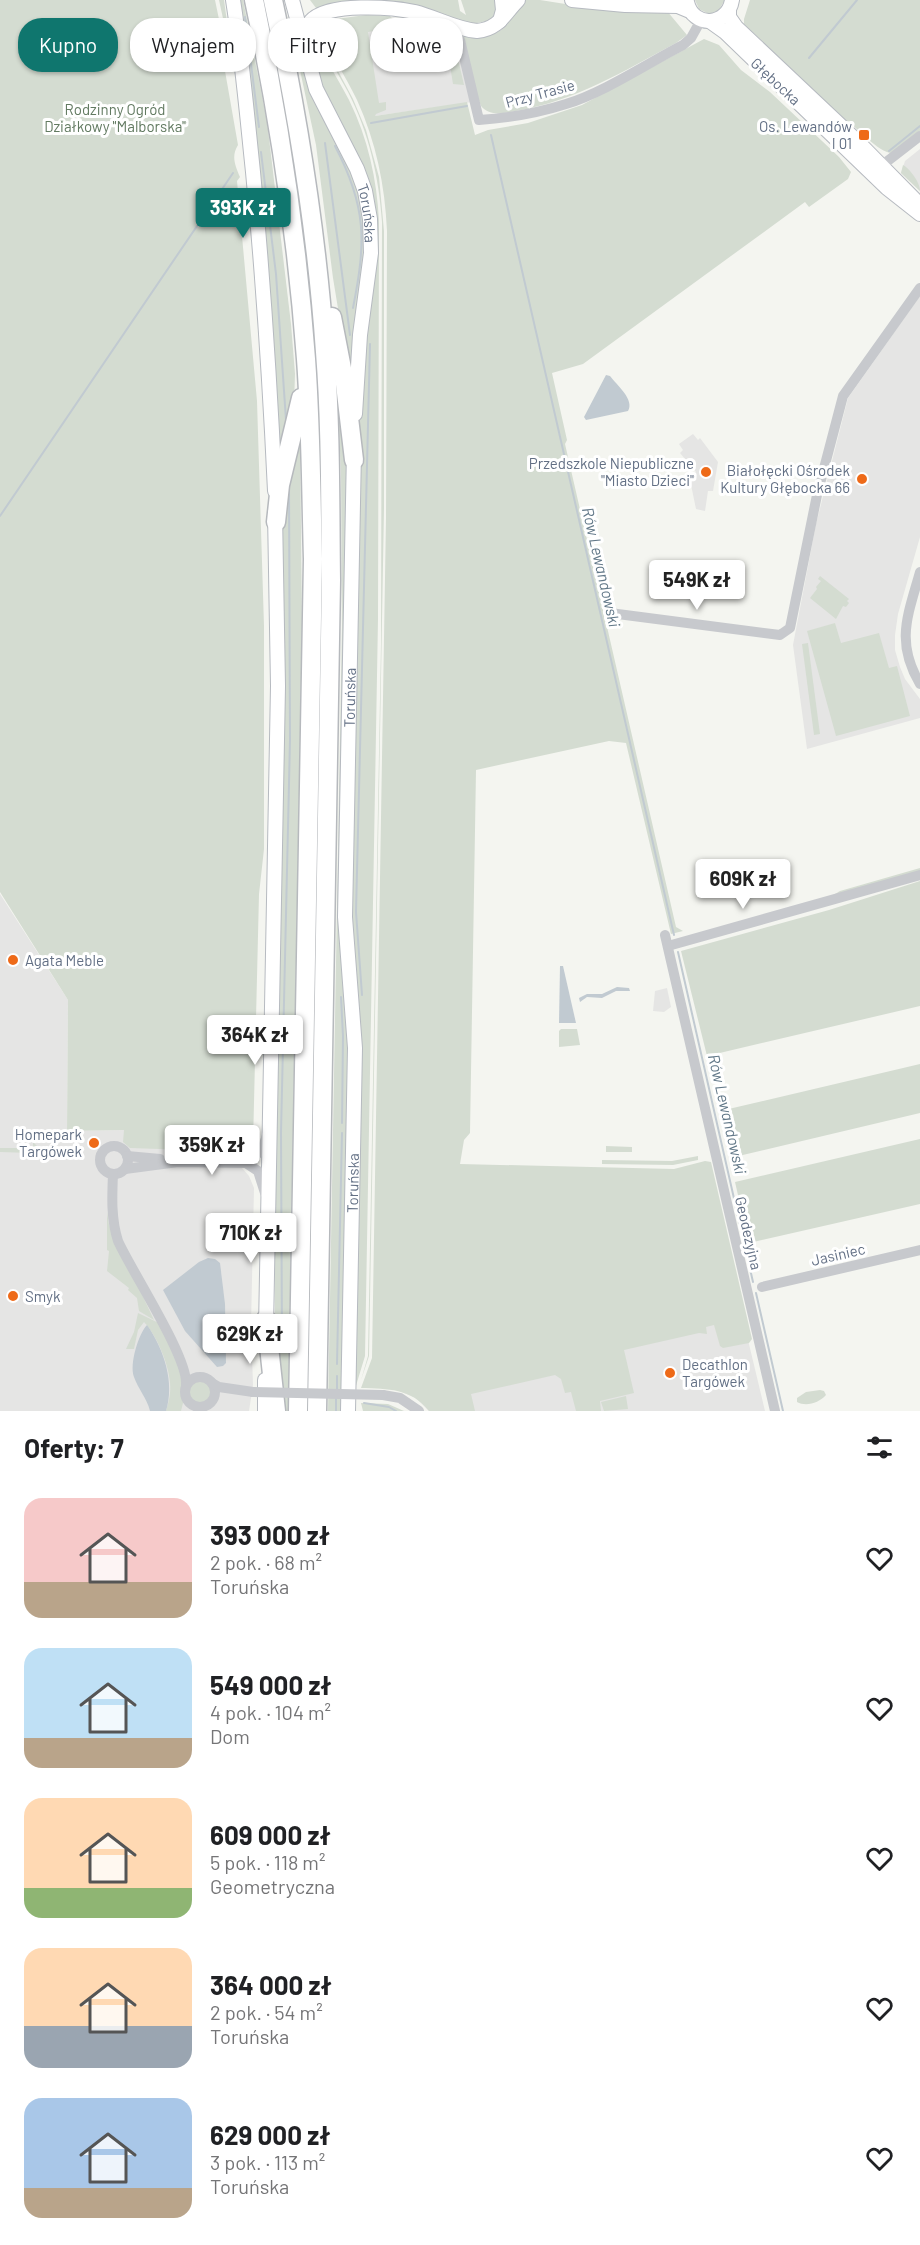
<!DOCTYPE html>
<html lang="pl">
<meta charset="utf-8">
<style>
:root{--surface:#fff;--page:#f2f2f2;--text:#202124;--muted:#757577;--accent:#0f766e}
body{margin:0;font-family:Barlow,sans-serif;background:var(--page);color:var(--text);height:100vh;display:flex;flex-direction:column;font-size:22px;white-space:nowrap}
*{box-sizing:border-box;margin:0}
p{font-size:20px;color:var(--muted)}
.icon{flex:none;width:33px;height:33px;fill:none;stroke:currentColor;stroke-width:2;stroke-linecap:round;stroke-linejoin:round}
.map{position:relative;height:1411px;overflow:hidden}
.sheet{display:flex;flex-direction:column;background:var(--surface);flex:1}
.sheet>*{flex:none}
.banner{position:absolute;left:18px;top:18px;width:600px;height:54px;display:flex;gap:12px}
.price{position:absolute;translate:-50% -51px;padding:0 14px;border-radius:6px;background:#fff;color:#222;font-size:20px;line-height:39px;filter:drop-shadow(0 2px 3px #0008)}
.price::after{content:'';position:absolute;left:50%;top:36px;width:18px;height:14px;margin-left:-9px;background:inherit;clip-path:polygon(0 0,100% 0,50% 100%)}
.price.active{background:var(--accent);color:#fff}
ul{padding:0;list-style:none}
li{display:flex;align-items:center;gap:18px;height:150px;padding:0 24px}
li span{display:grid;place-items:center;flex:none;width:168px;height:120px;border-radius:18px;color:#555}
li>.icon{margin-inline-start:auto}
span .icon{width:72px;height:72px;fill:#fffc;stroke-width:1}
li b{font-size:26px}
h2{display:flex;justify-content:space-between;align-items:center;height:72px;padding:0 24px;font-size:26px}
.chip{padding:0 21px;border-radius:24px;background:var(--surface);box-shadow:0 2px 4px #0004;font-size:21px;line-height:54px}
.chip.active{background:var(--accent);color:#fff}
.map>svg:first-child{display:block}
</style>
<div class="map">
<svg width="920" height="1411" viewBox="0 0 920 1411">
<rect width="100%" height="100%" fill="#f4f5f0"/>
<g fill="#e5e5e4">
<path d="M384,16L425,23L465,39L479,101L375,116L360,20Z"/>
<path d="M920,149V191L901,173L905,161Z"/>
<path d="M920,296V537L898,614L895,635V650L900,667L905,679L920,699V718L807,749L793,645L816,524L848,398Z"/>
<path d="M693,434L698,440L700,438L718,462L713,491H708L705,511L696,509L689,475L696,472L680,453L683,450L679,444Z"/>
<path d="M0,894L68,1000L67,1131L124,1130L242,1154V1168L249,1176L254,1188L251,1325L253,1385L249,1411H0Z"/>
<path d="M667,988L671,1007L664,1012L653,1011L655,991Z"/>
<path d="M737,1294L765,1411H429L416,1398L397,1390Z"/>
</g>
<g fill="#d4dcd1">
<path d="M0,0H215L228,63L226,64L227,71H225L238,145C231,156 235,165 240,177L237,181L257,401L264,626V849L259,894L253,1144L247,1152L130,1148L123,1142L124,1130L67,1131L68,1000L0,892Z"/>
<path d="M219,0H224L233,66L232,69V60Z"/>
<path d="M238,0H243L267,121L291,324L295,374L294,405L280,462Z"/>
<path d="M262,0H266L294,152L312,297L318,368L323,505L309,1411H306L320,505Z"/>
<path d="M285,0H288L360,195L367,235L351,388L333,278L316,145Z"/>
<path d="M310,0H458L460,11L466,15L461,0H497L496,15L491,20L477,23H468L424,9L316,8Z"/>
<path d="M526,0H540L578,6L667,11L687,35L676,43C624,71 575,101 516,111C504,113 490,117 481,106L453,31C475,36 499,42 512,17C516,9 517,4 526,0Z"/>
<path d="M695,0H725L718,11L709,14L699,9Z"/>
<path d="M750,0H920V131L892,153C878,153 858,127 844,119L744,24V19Z"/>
<path d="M366,15L390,16L399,27L368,32L379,103L386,102V110L376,114L375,116L467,102L475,135L488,130L528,123L582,105L704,39L719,45L741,70L770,92L839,157L851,172L848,179L809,207L805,202L583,364L552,373L567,440L565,444L676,927L683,931L671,934L626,743L609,741L476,770L470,1133L464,1140L460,1164L674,1169L705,1161L711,1162L752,1339L749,1343L723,1348L720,1346L714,1325L706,1327L707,1334L699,1333L624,1350L634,1393L600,1401L601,1411H576L571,1392L565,1393L561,1379L555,1375L471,1394L475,1411H429C411,1388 388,1389 361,1388L372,1358L386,518L387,231C385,185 376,142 357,100C345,75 329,52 319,26L328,20Z"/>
<path d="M312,25C320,52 336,75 349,100C368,138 377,180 379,221L378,619L365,1356L355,1389L351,916L360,402L362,366L377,238L325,95L309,40Z"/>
<path d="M314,26L353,99L366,130L379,177L384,231V508L369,1356L361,1380L368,1356L381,644L382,222C379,177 369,133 348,92C336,70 323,50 314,26Z"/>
<path d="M440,29L451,33L455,52L452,54L458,59L464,85L453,84L445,35H438Z"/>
<path d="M903,165C909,168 920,182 920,191L901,173Z"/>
<path d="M336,356L347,465L349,1064L342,1411H328L342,627L341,474Z"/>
<path d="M300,430L302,626L288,1411H280L275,1326L274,1168L281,508Z"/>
<path d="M820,576L849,599L847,601L849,603L846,607L843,606L836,619L810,598L817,589L816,587L821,581L818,579Z"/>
<path d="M835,623L841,643L879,633L889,668L897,666L910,716L836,736L807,631Z"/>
<path d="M808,643L820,734L814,735L802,644Z"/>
<path d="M920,868V871L830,897L840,891Z"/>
<path d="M920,881V1006L707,1056L681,951L829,910Z"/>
<path d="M561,1029H577L580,1045L559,1047V1031Z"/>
<path d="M920,1064V1113L730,1158L720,1111Z"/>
<path d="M920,1139V1204L749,1243L735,1182Z"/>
<path d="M33,1142L37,1146L31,1153L0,1152V1148H33Z"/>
<path d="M606,1146L632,1147V1152H606Z"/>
<path d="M698,1156V1160L673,1165L602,1164V1160L672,1161Z"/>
<path d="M107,1212L109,1225L154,1320L139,1311L137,1298L128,1290L129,1288L107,1271L109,1251L107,1250Z"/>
<path d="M138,1313L163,1325L188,1378L203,1374C218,1380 222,1395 210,1406L194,1408L184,1399L181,1411H166C169,1401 171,1393 170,1383C169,1364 156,1334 144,1322L138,1330L134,1349H126L134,1332Z"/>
<path d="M820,1390L824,1391L826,1395C819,1403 806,1407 797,1402V1398L806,1392Z"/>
<path d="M626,1396L628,1409L604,1411L601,1402Z"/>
<path d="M361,1403L388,1404L404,1411H363Z"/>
</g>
<g fill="#c1cad1">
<path d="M606,375L610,376C617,385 635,400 628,411L586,420L584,417Z"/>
<path d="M560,966H563L576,1023H559Z"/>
<path d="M617,987L629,988L630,991H616L602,998L587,997L580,1002L579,998L587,994H602Z"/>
<path d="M208,1258L215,1259L220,1263L225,1304L226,1363L223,1366L217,1367L185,1331L163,1290L199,1262Z"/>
<path d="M147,1325C164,1349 175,1383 166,1411H150C147,1398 138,1389 134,1377C129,1364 139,1333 147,1325Z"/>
</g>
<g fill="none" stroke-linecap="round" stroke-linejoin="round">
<g stroke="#c1cad1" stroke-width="2">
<path d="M245,17L259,127"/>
<path d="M809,58L857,0"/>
<path d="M371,123L467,106"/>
<path d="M491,135L674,935"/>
<path d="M325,143L350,335"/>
<path d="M335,146C367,207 366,242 353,308"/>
<path d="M889,151L920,126"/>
<path d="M261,152L276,274L286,420"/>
<path d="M0,516L233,173"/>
<path d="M678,952L753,1282"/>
<path d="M362,995L356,912L370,344"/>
<path d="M341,997L343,1036L342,1123"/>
<path d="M756,1293L783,1411"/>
<path d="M282,1340L281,1133L290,740L289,485"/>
<path d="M337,1364L342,1133"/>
<path d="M337,1390V1376"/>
<path d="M364,1403L389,1407L396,1411"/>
<path d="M336,1411V1399"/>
</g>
<g stroke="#b6bac0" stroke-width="16">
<g id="secondary">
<path d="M233,0C242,57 247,115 253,172C263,278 270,384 275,491"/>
<path id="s1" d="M292,0L316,89L357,169L365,191L370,219L371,253L360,335L355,414"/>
<path d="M572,0L625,5L678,6L690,11"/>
<path d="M687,2C693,29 728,26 732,0"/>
<path d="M729,10V17L736,27L857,141L919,204"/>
<path d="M500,21L503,10L502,0"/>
<path d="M711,22L725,32L887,188L920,214"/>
<path d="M304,42C304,35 305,27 311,21C328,2 392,7 415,12C435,17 455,29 477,31C499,29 504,14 518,0"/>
<path d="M266,1328L278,686L275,513"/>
<path d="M265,1411V1380"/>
<path id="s2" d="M348,1411L355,1048L345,917L354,451"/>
</g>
</g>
<g stroke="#b6b9bd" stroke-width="21">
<g id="highway">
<path d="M254,0C279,118 297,238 306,359C311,425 311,492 313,559L298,1411"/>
<path d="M273,0C298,116 317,234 325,352C331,428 330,504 331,580L317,1411"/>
<path d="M332,317L345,384L354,460"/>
<path d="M276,522L280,485L301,398"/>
<path d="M266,1319L276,1411"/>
</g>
</g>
<g stroke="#c7c9cd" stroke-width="10">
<path d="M460,40L479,120C508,118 538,113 566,104C603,93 648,63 683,45L691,38L701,20"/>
<path d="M876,167L885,163L920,136"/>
<path d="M920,572C908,615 895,642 920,684"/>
<path d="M610,613L780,635L790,628L817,495L843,396L920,288"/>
<path d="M665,935L775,1411"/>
<path d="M668,946L920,875"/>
<circle cx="114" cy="1160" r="14"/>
<path d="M127,1156L160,1159"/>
<path d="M246,1163L262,1150L267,1135"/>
<path d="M125,1169L178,1162L246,1163L258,1171L265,1193"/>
<path d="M113,1174C112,1197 111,1219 118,1241C132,1272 188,1357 186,1384"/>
<path d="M762,1287L920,1250"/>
<circle cx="200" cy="1392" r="15"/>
<path d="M212,1383L219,1387L253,1392"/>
<path d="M383,1395L400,1398L419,1411"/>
</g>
<use href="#secondary" stroke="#fff" stroke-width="14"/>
<use href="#highway" stroke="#fff" stroke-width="18"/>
<path stroke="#c7c9cd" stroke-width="10" d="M253,1392L383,1395"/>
</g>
<g fill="#ee6a18" stroke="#fff" stroke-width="2">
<rect x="858" y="129" width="12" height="12" rx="3"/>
<circle cx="706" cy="472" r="6"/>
<circle cx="862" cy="479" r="6"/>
<circle cx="13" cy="960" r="6"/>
<circle cx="94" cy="1143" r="6"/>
<circle cx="13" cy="1296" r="6"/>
<circle cx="670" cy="1373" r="6"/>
</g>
<g text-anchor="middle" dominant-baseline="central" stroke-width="6" stroke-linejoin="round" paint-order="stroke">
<g font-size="15" fill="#626f84" stroke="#fff">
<text transform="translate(776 81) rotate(43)">Głębocka</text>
<text transform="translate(540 93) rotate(-15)">Przy Trasie</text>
<text stroke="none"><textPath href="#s1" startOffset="228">Toruńska</textPath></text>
<text stroke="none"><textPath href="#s2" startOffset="714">Toruńska</textPath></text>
<text stroke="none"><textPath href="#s2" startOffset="228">Toruńska</textPath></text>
<text transform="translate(749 1233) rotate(77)">Geodezyjna</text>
<text transform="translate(838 1254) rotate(-13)">Jasiniec</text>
</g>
<g font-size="15" fill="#627a61" stroke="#fff">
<text x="115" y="109">Rodzinny Ogród<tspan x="115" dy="17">Działkowy "Malborska"</tspan></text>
</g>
<g font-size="15" fill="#626f84" stroke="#fff" text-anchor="end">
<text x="852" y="126">Os. Lewandów<tspan x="852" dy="17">I 01</tspan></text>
<text x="694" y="463">Przedszkole Niepubliczne<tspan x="694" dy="17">"Miasto Dzieci"</tspan></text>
<text x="850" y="470">Białołęcki Ośrodek<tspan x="850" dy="17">Kultury Głębocka 66</tspan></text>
<text x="25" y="960" text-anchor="start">Agata Meble</text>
<text x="82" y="1134">Homepark<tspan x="82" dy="17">Targówek</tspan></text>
<text x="25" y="1296" text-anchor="start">Smyk</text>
<text x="682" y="1364" text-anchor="start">Decathlon<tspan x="682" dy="17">Targówek</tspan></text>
</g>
<g font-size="16" font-style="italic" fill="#627888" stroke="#fff">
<text transform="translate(602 567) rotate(77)">Rów Lewandowski</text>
<text transform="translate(728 1114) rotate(77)">Rów Lewandowski</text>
</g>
</g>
</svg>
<b class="price active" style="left:243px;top:239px">393K zł</b>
<b class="price" style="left:697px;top:611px">549K zł</b>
<b class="price" style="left:743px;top:910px">609K zł</b>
<b class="price" style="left:255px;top:1066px">364K zł</b>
<b class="price" style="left:212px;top:1176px">359K zł</b>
<b class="price" style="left:251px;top:1264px">710K zł</b>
<b class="price" style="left:250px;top:1365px">629K zł</b>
<div class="banner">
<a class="chip active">Kupno</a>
<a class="chip">Wynajem</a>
<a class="chip">Filtry</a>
<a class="chip">Nowe</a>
</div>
</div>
<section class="sheet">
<h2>Oferty: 7<svg class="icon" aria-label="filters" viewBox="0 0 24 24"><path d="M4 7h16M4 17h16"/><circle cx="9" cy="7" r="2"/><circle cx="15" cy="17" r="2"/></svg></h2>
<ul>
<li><span style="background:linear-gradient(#f6c9c9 70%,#b9a48a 0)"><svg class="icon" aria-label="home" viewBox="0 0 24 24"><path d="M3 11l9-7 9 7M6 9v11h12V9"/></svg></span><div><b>393 000 zł</b><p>2 pok. · 68 m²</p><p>Toruńska</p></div><svg class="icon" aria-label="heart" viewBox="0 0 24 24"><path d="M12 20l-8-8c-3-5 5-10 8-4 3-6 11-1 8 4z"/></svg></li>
<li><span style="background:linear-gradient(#bfe0f5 75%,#b9a48a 0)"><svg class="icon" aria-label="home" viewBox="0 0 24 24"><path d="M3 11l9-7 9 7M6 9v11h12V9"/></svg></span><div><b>549 000 zł</b><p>4 pok. · 104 m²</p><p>Dom</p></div><svg class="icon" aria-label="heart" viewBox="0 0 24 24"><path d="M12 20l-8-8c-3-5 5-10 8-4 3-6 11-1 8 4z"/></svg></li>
<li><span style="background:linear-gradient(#ffd9b3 75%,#8fb573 0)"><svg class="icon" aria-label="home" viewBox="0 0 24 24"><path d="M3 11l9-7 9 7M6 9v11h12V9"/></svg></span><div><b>609 000 zł</b><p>5 pok. · 118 m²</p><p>Geometryczna</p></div><svg class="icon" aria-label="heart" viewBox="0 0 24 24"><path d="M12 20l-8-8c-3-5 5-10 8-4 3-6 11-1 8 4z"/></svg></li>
<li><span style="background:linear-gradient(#ffd9b3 65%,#9aa5b1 0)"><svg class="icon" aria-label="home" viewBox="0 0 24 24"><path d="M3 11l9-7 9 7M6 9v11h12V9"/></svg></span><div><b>364 000 zł</b><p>2 pok. · 54 m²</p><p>Toruńska</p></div><svg class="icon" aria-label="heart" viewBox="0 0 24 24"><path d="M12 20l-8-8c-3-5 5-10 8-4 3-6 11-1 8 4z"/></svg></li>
<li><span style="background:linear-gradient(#a9c7e8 75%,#b9a48a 0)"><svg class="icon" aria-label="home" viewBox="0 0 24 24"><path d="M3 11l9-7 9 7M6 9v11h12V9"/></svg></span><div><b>629 000 zł</b><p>3 pok. · 113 m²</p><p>Toruńska</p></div><svg class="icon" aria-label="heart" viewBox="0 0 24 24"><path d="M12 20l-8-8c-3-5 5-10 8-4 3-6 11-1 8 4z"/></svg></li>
</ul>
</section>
